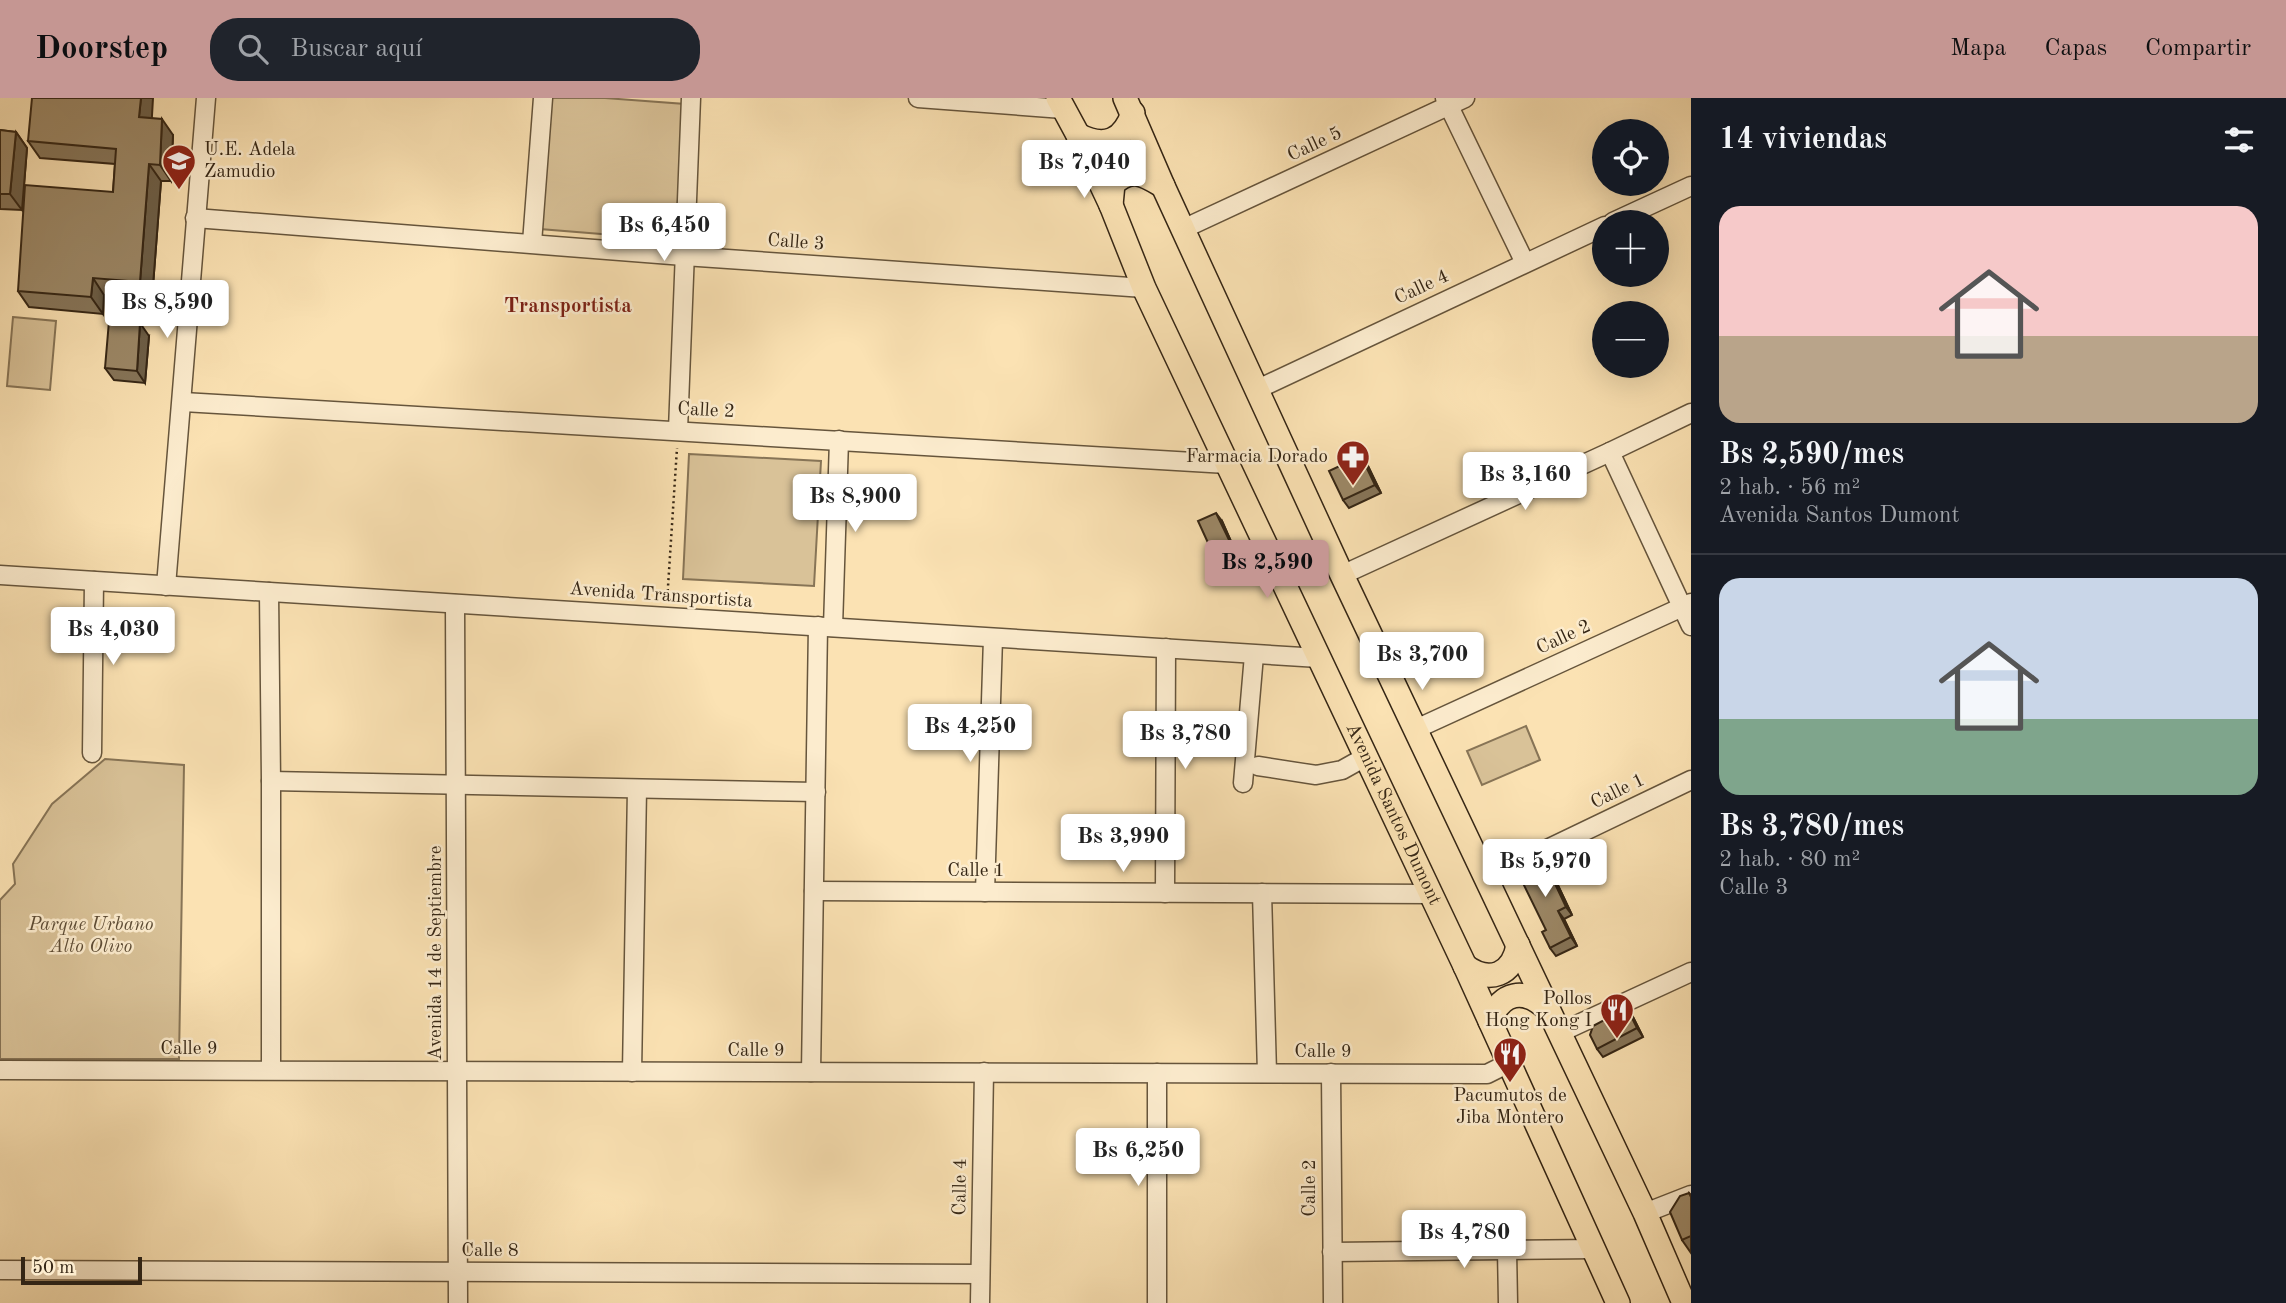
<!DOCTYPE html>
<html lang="es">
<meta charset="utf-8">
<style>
:root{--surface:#171b24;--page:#20242c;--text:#f1f3f6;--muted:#9ea1a6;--line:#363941;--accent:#c59692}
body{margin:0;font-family:"Old Standard TT",serif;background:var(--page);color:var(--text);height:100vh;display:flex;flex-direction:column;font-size:26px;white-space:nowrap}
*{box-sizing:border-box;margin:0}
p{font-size:23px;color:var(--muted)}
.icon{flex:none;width:38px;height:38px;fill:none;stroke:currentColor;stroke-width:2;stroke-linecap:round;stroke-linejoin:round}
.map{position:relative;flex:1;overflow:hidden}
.panel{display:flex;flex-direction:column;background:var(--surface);width:595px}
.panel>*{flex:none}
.buttons{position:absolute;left:1592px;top:21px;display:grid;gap:14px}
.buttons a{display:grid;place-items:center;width:77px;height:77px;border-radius:50%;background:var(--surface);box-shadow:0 7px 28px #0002;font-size:35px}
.scale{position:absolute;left:21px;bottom:18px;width:121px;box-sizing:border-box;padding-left:7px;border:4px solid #352615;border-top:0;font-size:19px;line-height:24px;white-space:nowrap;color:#352615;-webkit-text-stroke:5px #fcecce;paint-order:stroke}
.price{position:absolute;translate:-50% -60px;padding:0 16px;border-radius:7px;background:#fff;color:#222;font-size:23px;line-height:46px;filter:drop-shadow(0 2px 4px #0008)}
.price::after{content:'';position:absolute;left:50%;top:42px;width:21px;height:16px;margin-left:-10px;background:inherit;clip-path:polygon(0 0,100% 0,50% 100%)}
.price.active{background:var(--accent);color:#111}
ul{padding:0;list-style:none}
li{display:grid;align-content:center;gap:14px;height:371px;padding:0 28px}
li+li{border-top:2px solid var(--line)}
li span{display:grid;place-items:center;height:217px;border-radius:21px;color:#555}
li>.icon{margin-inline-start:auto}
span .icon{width:126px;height:126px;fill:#fffc;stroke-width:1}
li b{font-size:30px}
h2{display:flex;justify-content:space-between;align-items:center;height:84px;padding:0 28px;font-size:30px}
header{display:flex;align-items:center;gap:42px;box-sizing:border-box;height:98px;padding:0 35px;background:var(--accent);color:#111}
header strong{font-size:33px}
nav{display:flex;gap:38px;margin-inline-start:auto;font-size:24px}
.search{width:490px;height:63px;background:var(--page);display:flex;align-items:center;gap:18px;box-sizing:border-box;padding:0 24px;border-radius:28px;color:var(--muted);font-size:26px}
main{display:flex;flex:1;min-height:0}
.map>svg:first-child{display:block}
</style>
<header>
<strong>Doorstep</strong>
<div class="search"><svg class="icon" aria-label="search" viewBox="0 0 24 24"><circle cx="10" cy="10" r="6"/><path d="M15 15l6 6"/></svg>Buscar aquí</div>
<nav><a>Mapa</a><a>Capas</a><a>Compartir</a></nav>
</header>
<main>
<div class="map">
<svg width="1691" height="1205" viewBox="0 0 1691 1205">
<rect width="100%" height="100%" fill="#fbe2b3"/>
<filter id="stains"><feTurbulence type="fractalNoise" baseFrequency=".00286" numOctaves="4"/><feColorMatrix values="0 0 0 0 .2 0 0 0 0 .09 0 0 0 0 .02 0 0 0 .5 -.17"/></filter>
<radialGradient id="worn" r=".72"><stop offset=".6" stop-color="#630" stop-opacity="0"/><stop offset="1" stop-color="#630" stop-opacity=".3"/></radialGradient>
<g fill="#d9c298" stroke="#877456" stroke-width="2">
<path d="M549,0H605L685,6L675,142L540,131Z"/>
<path d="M13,219L56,223L50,292L7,288Z"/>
<path d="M689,356L821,363L814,488L683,481Z"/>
<path d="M1526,628L1540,662L1482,687L1467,653Z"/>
<path d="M105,661L184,667L179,961H0V802L15,786L13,766L52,706Z"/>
</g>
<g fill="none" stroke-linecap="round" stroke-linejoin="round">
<g stroke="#66553c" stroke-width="21">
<g id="minor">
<path d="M918,0L1063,11"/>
<path d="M1445,0L1525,165"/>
<path d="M195,120L684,158L1144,190"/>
<path d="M1613,124L1691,88"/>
<path d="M1183,131L1465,0"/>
<path d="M532,145L543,0"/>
<path d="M1258,291L1605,128"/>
<path d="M183,304L1227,366"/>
<path d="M678,332L691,0"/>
<path d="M1610,354L1691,528"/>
<path d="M0,477L1319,560"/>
<path d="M1342,477L1610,354L1691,315"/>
<path d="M166,488L206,0"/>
<path d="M269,494L271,683V972"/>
<path d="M455,506L458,1205"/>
<path d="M833,529L839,342"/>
<path d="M1416,631L1691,505"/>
<path d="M92,655L94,483"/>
<path d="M1258,668L1316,677L1342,672L1367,658"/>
<path d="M271,683L816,694"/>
<path d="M1243,685L1254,557"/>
<path d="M1487,780L1691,682"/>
<path d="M814,793L1431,796"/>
<path d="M985,794L993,540"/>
<path d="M1165,795L1166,550"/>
<path d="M1262,795L1267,975"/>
<path d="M1559,935L1691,874"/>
<path d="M0,972L1487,976L1509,965"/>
<path d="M632,974L637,691"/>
<path d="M811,974L818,528"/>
<path d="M1331,975L1333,1205"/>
<path d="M1645,1115L1691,1097"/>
<path d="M1507,1152L1508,1205"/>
<path d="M1332,1154L1595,1151"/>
<path d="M0,1172L980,1176"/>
<path d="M980,1205L984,974"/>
<path d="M1157,1205V975"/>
</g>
</g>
<g stroke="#352615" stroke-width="26">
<g id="major">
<path id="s1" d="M1058,0L1078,37L1111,107L1144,190L1465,868L1618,1205"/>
<path d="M1125,0L1163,88L1342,477L1645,1115L1684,1205"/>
<path d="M1078,37C1105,51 1123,43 1133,15"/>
<path d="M1111,107L1113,86C1132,68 1144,77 1163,88"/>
<path d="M1465,868C1489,886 1513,877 1518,847"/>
<path d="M1490,923C1501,894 1524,889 1547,911"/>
</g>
</g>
<path stroke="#352615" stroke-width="2.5" stroke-dasharray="2 3.5" stroke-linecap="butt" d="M667,504L677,350"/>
<use href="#minor" stroke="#fcecce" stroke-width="18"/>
<use href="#major" stroke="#fbe2b3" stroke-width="23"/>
</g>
<g fill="#867559" stroke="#352615" stroke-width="2">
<path d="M152,20L173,37L171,83H161L152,201L104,197L103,216L29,209L18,193L113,94L115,66L40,60L28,43Z"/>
<path d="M0,32L16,34L27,50L22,112L0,111Z"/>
<path d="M149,238L145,285L114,282L105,270Z"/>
<path d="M1367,366L1381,395L1349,410L1343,402Z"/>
<path d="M1222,423L1237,457L1215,455L1209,447Z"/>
<path d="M1547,764L1572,817L1564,821L1577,848L1556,858L1550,850L1546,832Z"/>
<path d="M1633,919L1643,939L1603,959L1597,951Z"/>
<path d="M1689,1095L1691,1097V1155L1682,1142Z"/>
</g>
<g fill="#6d5f48" stroke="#352615" stroke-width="2">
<path d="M141,0H153L151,35L139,19Z"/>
<path d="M162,21L173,37L171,83L160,67Z"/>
<path d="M16,34L27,50L22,112L10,96Z"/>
<path d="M149,66L161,83L152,201L140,184Z"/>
<path d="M93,180L104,197L103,216L91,199Z"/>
<path d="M140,225L149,238L145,285L137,273Z"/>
<path d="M1361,358L1367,366L1381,395L1375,387Z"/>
<path d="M1216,415L1222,423L1237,457L1232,448Z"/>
<path d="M1541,756L1547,764L1572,817L1566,809Z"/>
<path d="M1558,813L1564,821L1577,848L1571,839Z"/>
<path d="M1627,910L1633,919L1643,939L1637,930Z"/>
</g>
<g fill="#9c8867" stroke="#352615" stroke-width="2">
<path d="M32,0H141L139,19L162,21L160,67L149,66L140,184L93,180L91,199L18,193L25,87L113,94L116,51L28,43Z"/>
<path d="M0,32L16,34L10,96H0Z"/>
<path d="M109,223L140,225L137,273L105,270Z"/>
<path d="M1361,358L1375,387L1343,402L1329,373Z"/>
<path d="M1216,415L1232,448L1209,447L1198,423Z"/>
<path d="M1541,756L1566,809L1558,813L1571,839L1550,850L1542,834L1546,832L1516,771L1519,766Z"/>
<path d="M1627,910L1637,930L1597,951L1590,937L1593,928Z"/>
<path d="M1689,1095L1691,1099V1138L1682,1142L1670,1114L1680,1098Z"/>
</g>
<defs>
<g id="school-pin" transform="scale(1.75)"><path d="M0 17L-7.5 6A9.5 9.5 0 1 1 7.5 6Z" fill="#8f2418" stroke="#fcecce"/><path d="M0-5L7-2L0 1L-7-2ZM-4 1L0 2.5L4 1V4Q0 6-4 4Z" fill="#fff"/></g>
<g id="pharmacy-pin" transform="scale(1.75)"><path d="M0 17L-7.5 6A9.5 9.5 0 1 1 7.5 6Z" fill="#8f2418" stroke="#fcecce"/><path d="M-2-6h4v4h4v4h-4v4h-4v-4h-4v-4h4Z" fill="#fff"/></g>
<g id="restaurant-pin" transform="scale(1.75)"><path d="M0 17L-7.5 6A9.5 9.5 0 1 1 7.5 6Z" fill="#8f2418" stroke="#fcecce"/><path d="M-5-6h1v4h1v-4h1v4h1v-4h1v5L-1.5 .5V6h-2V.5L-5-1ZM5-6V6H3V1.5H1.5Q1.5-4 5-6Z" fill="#fff"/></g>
</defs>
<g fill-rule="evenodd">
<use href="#school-pin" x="179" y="63"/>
<use href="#pharmacy-pin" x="1353" y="359"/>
<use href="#restaurant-pin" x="1617" y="912"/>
<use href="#restaurant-pin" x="1510" y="956"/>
</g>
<g text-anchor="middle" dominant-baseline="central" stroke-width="5" stroke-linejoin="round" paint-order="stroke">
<g font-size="19" fill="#352615" stroke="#fcecce">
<text transform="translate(1315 47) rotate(-25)">Calle 5</text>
<text transform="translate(796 145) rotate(4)">Calle 3</text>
<text transform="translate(1422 190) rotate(-25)">Calle 4</text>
<text transform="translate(706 313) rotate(3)">Calle 2</text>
<text transform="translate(661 498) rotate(4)">Avenida Transportista</text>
<text transform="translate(1564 540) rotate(-25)">Calle 2</text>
<text transform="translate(1618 694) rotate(-26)">Calle 1</text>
<text stroke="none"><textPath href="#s1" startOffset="791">Avenida Santos Dumont</textPath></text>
<text x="976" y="773">Calle 1</text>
<text transform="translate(436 855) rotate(-90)">Avenida 14 de Septiembre</text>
<text x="189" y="951">Calle 9</text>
<text x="756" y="953">Calle 9</text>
<text x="1323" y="954">Calle 9</text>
<text transform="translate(961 1089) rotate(-89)">Calle 4</text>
<text transform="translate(1310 1090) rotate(-90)">Calle 2</text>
<text x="490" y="1153">Calle 8</text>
</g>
<g font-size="19" fill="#352615" stroke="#fcecce" text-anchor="end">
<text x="204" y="52" text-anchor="start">U.E. Adela<tspan x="204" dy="22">Zamudio</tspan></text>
<text x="1328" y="359">Farmacia Dorado</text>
<text x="1592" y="901">Pollos<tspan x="1592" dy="22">Hong Kong I</tspan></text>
<text x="1510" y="998" text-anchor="middle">Pacumutos de<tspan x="1510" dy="22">Jiba Montero</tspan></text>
</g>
<g font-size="19" font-style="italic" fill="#5e4d36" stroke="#fcecce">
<text x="91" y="827">Parque Urbano<tspan x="91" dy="22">Alto Olivo</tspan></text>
</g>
<g font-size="21" font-weight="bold" fill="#7a1f14" stroke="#fcecce">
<text x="568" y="208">Transportista</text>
</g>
</g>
<rect width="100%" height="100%" filter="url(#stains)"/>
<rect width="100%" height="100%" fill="url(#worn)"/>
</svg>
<div class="buttons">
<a><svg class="icon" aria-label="locate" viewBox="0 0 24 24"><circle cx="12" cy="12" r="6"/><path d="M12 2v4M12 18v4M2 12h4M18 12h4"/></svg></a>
<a>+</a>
<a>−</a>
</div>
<div class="scale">50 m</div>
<b class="price" style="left:1084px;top:102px">Bs 7,040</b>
<b class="price" style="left:664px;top:165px">Bs 6,450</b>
<b class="price" style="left:167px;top:242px">Bs 8,590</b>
<b class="price" style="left:1525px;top:414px">Bs 3,160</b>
<b class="price" style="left:855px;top:436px">Bs 8,900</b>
<b class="price active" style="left:1267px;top:502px">Bs 2,590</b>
<b class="price" style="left:113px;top:569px">Bs 4,030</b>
<b class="price" style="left:1422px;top:594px">Bs 3,700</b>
<b class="price" style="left:970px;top:666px">Bs 4,250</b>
<b class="price" style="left:1185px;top:673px">Bs 3,780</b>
<b class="price" style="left:1123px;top:776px">Bs 3,990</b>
<b class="price" style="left:1545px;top:801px">Bs 5,970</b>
<b class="price" style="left:1138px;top:1090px">Bs 6,250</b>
<b class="price" style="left:1464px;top:1172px">Bs 4,780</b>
</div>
<section class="panel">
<h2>14 viviendas<svg class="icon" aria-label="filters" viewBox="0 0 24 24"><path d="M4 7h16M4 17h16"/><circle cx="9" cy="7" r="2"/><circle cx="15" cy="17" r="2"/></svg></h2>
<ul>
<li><span style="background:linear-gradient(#f6c9c9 60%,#b9a48a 0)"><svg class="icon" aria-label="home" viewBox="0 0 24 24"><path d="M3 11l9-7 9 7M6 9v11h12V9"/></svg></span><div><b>Bs 2,590/mes</b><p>2 hab. · 56 m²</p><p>Avenida Santos Dumont</p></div></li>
<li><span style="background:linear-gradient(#c9d6e8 65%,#7fa58c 0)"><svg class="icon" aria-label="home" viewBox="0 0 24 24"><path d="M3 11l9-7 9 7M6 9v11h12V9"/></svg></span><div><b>Bs 3,780/mes</b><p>2 hab. · 80 m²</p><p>Calle 3</p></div></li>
</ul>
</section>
</main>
